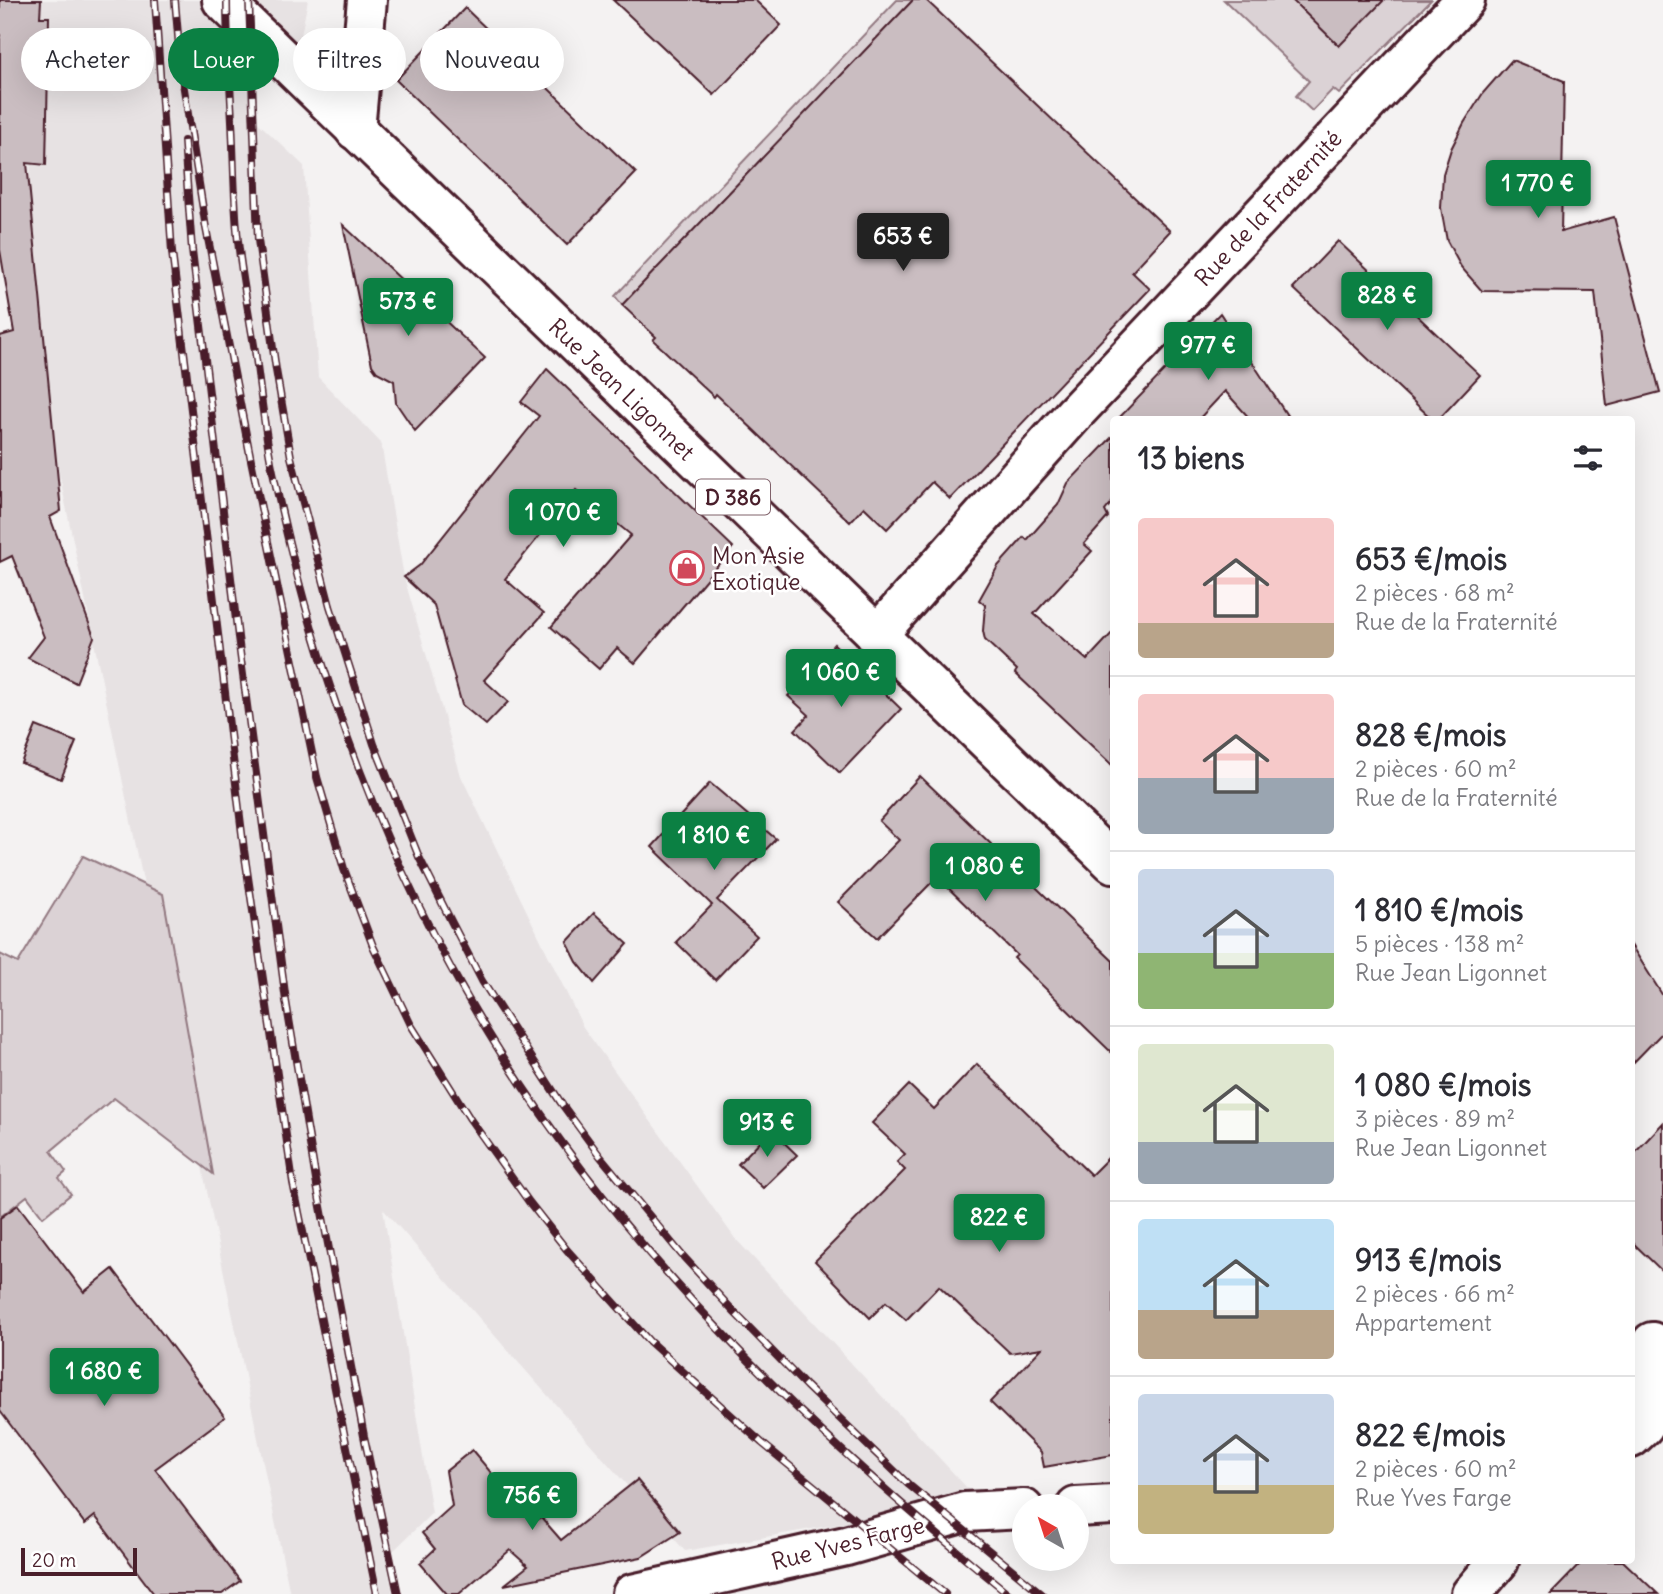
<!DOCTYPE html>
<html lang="fr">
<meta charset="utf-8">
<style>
:root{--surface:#fff;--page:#f2f2f3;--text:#2b2b33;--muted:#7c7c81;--line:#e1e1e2;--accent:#0b8043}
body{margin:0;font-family:Delius,sans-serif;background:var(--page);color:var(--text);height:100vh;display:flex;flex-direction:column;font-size:26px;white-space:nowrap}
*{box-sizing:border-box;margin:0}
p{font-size:23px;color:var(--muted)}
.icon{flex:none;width:38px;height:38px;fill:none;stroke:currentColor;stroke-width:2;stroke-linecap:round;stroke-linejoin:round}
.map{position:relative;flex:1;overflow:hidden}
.sheet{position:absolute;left:1110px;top:416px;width:525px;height:1148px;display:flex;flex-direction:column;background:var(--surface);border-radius:7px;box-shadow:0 7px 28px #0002}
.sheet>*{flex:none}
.banner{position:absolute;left:21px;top:28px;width:665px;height:63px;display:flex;gap:14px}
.needle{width:46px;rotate:321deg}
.fabs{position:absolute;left:1012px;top:1494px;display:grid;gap:14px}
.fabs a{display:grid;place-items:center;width:77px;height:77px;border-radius:50%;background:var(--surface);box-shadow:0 7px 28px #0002;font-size:35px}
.scale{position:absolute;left:21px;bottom:18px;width:116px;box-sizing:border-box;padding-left:7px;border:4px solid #4a1f2b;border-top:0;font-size:19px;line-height:24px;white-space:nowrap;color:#4a1f2b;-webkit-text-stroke:5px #fff;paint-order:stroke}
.price{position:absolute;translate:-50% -60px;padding:0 16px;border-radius:7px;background:var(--accent);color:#fff;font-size:23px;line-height:46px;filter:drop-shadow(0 2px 4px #0008)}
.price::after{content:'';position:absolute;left:50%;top:42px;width:21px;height:16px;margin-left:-10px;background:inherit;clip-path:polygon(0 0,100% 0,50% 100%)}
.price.current{background:#222;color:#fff}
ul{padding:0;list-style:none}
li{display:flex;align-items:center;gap:21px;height:175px;padding:0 28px}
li+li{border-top:2px solid var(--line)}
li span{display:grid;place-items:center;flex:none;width:196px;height:140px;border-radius:7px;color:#555}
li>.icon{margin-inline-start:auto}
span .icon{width:84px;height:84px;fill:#fffc;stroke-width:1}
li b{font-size:30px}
h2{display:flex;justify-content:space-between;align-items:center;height:84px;padding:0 28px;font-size:30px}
.tag{padding:0 24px;border-radius:32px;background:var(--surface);box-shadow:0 7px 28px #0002;font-size:24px;line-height:63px}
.tag.current{background:var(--accent);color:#fff}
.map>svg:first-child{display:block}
</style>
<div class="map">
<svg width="1663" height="1594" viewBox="0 0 1663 1594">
<rect width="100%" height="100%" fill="#f4f2f2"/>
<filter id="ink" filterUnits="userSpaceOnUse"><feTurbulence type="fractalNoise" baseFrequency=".0143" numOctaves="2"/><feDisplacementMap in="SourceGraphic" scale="14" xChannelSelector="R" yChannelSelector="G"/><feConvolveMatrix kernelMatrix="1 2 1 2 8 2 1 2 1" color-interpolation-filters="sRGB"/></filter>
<g filter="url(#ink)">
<path fill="#e7e2e3" d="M31,0H308L296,60L247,11L250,115L304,166L318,377L381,443L404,577L461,776L583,1027L734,1237L970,1491L927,1509L685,1551L383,1209L432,1513L386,1558L393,1594H290L55,453L30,215Z"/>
<g fill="#dbd2d5" stroke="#927880" stroke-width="2">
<path d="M897,0H913L622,305L615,296Z"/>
<path d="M1224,0H1431L1339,94L1333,89L1312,111L1296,96L1309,81Z"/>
<path d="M83,856L163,894L213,1174L114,1098L51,1151L66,1172L59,1178L71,1194L43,1217L27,1196L0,1217V954L18,963Z"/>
</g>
<g fill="#cabdc1" stroke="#4a1f2b" stroke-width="2">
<path d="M0,0H41L40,17H49L46,165L27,163L61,511L50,517L94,637L76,683L28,658L44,637L12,556L0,562V336L14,332L0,250Z"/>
<path d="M613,0H755L781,25L714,95Z"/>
<path d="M913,0H926L1170,231L1132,272L1150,289L950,499L932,482L887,529L864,507L850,522L716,394L714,397L653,340L656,337L622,305Z"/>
<path d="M1292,0H1384L1339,46Z"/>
<path d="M465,8L636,173L567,245L396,80Z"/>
<path d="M1512,60L1564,81L1561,232L1614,217L1660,392L1607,406L1595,292L1482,291L1461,267L1447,241L1441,208L1443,174L1451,149L1464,123L1483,93Z"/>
<path d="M343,225L485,358L415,431L396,403L394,381L377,372L372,365Z"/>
<path d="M1338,241L1480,375L1438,420H1433L1293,288Z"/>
<path d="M1220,313L1290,420H1251L1225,391L1198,420H1117Z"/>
<path d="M547,369L733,547L635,663L617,648L599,669L551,627L631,535L576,490L505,579L544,613L484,680L508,702L486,725L462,705L434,605L404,577L420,565L539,416L521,402Z"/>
<path d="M1113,436V501L1105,511L1108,517L1084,544L1092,551L1034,614L1087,660L1113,632V766L1015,673L1017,670L985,640L983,631L985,605L979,600L998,566L1024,537L1027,540L1049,515L1058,505L1068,483Z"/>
<path d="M834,644L901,709L840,773L795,730L809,715L788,696Z"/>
<path d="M36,726L76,742L61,779L21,763Z"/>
<path d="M920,776L1113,961V1054L1014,958L1017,955L937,877L877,938L838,902L899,840L879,821Z"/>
<path d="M710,783L776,839L717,900L757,936L715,980L676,942L712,905L652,847Z"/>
<path d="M594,913L628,944L594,983L577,962L567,942Z"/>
<path d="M1631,945L1663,996V1032L1631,1065Z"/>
<path d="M977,1064L1091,1175L1113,1153V1455L1044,1467L1041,1452L990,1402L1042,1348L1010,1353L939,1286L906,1320L886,1302L870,1318L815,1261L905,1170L897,1162L905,1154L872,1123L909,1085L934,1109Z"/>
<path d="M1663,1123V1272L1631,1241V1157Z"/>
<path d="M771,1130L797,1155L763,1188L738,1164Z"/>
<path d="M18,1205L84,1292L113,1269L225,1417L155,1469L240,1581L222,1594H154L95,1516L85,1524L0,1411V1218Z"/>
<path d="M472,1450L533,1523L541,1517L561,1540L637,1480L680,1532L641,1557L504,1585L528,1566L510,1550L459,1594H447L420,1563L435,1549L422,1533L452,1506L446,1471Z"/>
<path d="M1583,1561H1623L1658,1594H1551Z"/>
</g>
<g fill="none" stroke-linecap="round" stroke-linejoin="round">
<g stroke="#4a1f2b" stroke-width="44">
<g id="minor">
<path d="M355,130L367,0"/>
<path d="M876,636L1075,413L1465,0"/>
<path d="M1076,1507L1113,1505"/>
<path d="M632,1594L846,1546L965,1512L1024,1509"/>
</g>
</g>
<g stroke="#4a1f2b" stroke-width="44">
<g id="major">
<path d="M222,0L1113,863"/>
<path d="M1631,1438L1644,1426L1652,1342"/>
<path d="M1471,1594L1499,1561"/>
</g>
</g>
<use href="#minor" stroke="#fff" stroke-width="38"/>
<use href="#major" stroke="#fff" stroke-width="38"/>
<g stroke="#4a1f2b" stroke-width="8">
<g id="rail">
<path d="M155,0L172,252L244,850L293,1183L377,1594"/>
<path d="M175,0L181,70L206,228L251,460L317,777L344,869L373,946L411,1025L470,1119L529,1202L567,1250L649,1341L762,1443L945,1594"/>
<path d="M227,0C227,40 230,80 232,121C234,161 234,201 238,241C242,278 249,315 255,351C260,388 264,425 271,462C313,671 388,875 502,1055C635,1265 818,1439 1009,1594"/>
<path d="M249,0L258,240L276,370L291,457L330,606L374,744L419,857L451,921L482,981L561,1103L600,1156L681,1254L735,1313L806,1386L909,1485L1042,1594"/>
<path d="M184,141L192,250L238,637L286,1001L316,1180L364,1436L398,1594"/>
</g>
</g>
<use href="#rail" stroke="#fff" stroke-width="5" stroke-dasharray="16" stroke-linecap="butt"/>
</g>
</g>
<defs>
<g id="shop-ring" transform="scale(1.75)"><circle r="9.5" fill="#fff" stroke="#d1495b" stroke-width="1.5"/><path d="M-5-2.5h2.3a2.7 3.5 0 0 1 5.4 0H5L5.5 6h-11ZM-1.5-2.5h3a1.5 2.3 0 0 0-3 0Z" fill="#d1495b"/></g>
</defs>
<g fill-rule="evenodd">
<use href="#shop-ring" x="687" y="568"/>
</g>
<g text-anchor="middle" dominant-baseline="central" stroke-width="5" stroke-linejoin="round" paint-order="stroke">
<rect fill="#fff" stroke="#80626b" stroke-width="2" x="696" y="479.5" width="74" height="35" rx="5"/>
<g font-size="21" font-weight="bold" fill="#4a1f2b">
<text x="733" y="497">D 386</text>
</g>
<g font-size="23" fill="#4a1f2b" stroke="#fff">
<text transform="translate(1268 208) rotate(-47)">Rue de la Fraternité</text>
<text transform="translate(622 389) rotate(44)">Rue Jean Ligonnet</text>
<text transform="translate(848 1543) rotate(-14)">Rue Yves Farge</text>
</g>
<g font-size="23" fill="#4a1f2b" stroke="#fff" text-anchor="start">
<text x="712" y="555">Mon Asie<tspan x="712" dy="26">Exotique</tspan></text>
</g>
</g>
</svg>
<div class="fabs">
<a><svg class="needle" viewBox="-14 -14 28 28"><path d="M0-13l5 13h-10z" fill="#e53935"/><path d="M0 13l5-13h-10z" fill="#7c7c81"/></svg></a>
</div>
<div class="scale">20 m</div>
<b class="price" style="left:1538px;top:220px">1 770 €</b>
<b class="price current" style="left:903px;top:273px">653 €</b>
<b class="price" style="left:1387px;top:332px">828 €</b>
<b class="price" style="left:408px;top:338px">573 €</b>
<b class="price" style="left:1208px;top:382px">977 €</b>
<b class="price" style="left:563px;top:549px">1 070 €</b>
<b class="price" style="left:841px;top:709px">1 060 €</b>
<b class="price" style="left:714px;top:872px">1 810 €</b>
<b class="price" style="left:985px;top:903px">1 080 €</b>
<b class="price" style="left:767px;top:1159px">913 €</b>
<b class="price" style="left:999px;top:1254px">822 €</b>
<b class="price" style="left:104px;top:1408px">1 680 €</b>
<b class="price" style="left:532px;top:1532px">756 €</b>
<div class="banner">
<a class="tag">Acheter</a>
<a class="tag current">Louer</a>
<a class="tag">Filtres</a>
<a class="tag">Nouveau</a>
</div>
<section class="sheet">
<h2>13 biens<svg class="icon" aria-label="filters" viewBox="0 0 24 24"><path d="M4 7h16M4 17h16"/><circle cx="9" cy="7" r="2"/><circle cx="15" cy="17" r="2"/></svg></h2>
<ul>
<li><span style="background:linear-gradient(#f6c9c9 75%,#b9a48a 0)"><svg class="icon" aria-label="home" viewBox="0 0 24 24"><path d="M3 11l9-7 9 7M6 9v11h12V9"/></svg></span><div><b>653 €/mois</b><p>2 pièces · 68 m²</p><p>Rue de la Fraternité</p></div></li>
<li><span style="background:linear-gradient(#f6c9c9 60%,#9aa5b1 0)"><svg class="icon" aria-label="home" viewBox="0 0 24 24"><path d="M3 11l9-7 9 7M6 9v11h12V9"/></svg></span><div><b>828 €/mois</b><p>2 pièces · 60 m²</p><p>Rue de la Fraternité</p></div></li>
<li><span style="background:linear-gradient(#c9d6e8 60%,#8fb573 0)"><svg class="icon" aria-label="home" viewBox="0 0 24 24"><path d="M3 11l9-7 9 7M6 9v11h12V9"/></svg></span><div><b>1 810 €/mois</b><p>5 pièces · 138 m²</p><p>Rue Jean Ligonnet</p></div></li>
<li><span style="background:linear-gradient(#dfe7d0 70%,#9aa5b1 0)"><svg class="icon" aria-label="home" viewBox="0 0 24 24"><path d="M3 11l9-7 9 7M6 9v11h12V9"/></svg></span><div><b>1 080 €/mois</b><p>3 pièces · 89 m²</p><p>Rue Jean Ligonnet</p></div></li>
<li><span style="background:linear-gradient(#bfe0f5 65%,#b9a48a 0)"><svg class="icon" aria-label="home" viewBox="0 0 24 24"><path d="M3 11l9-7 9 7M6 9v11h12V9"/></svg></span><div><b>913 €/mois</b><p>2 pièces · 66 m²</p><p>Appartement</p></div></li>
<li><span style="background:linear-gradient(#c9d6e8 65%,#c2b280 0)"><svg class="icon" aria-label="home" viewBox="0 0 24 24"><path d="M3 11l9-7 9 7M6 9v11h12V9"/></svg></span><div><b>822 €/mois</b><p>2 pièces · 60 m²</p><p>Rue Yves Farge</p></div></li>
</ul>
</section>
</div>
